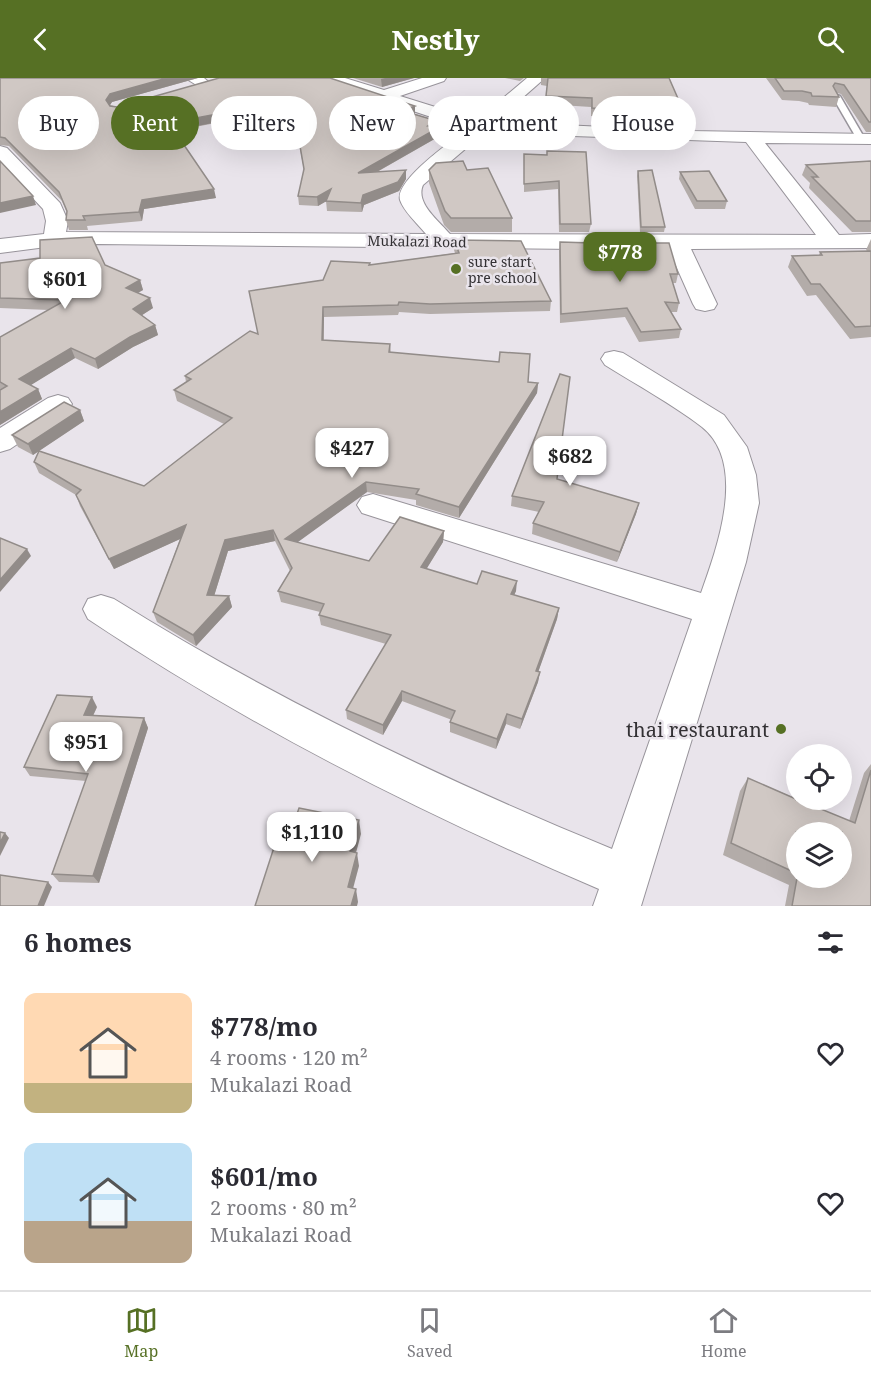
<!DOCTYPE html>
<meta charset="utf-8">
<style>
:root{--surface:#fff;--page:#f2f2f3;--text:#2b2b33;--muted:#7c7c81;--line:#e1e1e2;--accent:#567024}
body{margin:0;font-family:"Noto Serif",serif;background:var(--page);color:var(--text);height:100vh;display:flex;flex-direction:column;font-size:22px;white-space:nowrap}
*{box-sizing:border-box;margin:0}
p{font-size:20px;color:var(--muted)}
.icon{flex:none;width:33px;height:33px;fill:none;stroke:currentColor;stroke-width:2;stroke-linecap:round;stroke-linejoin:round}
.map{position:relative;height:828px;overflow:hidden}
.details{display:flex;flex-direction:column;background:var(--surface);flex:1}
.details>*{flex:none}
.banner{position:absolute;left:18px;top:18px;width:836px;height:54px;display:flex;gap:12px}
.buttons{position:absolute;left:786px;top:666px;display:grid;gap:12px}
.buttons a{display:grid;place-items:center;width:66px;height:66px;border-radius:50%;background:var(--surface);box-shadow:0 6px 24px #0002;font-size:30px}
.price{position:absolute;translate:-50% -51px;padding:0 14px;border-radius:12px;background:#fff;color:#222;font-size:20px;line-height:39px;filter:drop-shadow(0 2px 3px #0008)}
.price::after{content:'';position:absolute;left:50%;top:36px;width:18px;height:14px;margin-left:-9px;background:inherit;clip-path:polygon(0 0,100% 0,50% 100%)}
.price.active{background:var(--accent);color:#fff}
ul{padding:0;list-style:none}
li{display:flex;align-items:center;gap:18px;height:150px;padding:0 24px}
li span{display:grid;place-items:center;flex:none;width:168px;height:120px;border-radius:12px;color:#555}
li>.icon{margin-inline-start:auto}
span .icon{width:72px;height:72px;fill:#fffc;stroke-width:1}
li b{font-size:26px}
h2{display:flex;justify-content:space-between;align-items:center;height:72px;padding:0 24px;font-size:26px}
.pill{padding:0 21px;border-radius:27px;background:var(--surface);box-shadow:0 6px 24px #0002;font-size:21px;line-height:54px}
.pill.active{background:var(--accent);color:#fff}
header{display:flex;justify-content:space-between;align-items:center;height:78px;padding:0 24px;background:var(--accent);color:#fff;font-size:27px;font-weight:800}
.tabs{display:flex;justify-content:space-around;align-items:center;height:84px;border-top:2px solid var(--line);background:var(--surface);font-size:16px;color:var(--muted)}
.tabs a{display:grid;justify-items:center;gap:3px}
.tabs .active{color:var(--accent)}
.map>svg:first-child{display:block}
</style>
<header><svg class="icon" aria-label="back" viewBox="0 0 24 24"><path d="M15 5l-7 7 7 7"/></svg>Nestly<svg class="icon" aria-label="search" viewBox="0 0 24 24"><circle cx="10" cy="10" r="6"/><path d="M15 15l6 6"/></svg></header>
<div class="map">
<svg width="871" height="828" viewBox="0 0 871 828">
<rect width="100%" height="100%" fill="#e9e4eb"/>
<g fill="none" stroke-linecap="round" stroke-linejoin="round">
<g stroke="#98949b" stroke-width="3">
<path id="service" d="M833,16L840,18L865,61L864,63L857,61L832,18Z"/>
</g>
<g stroke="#98949b" stroke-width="2">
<g id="minor">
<path d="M185,0H204L211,6L203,11Z"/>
<path d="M321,0H345L384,12L422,0H446L444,3L400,18L477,42L527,0H545L495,44L691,53L871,56V66L765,65L839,157L871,156V170L691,171L717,226L714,231L705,233L696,231L693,226L669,172L98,166L54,168L0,175V161L44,156L46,143L43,131L0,85V68L7,70L60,125L68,143L66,154L426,156C418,146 404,134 400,122C395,102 452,63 467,51L323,3ZM484,55L746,64L816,157L450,156C439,143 415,125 423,107Z"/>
<path d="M614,273L623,275L724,337L747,369L756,397L759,425L746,484L641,828H593L599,811C420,735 250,649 88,541L83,531L88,521L101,517L114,521C272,620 439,700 612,771L692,541L362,435L357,427L362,419L373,416L701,515C717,470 748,386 702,349C672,326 637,307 605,287L601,281L605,275Z"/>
<path d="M58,317L68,320L72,326L68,332L10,371L0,374V350L48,320Z"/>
</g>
</g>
<use href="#service" fill="#fff" fill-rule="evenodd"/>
<use href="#minor" fill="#fff" fill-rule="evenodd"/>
</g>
<g fill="#b3aca9" fill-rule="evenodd">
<path d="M0,0H198L112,24L110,27L117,29L219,0L415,36L437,43L438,59L377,94L406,101L399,113L364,127L362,134L327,133L326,123L318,128L299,127L298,118L304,92L292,30L175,53L216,120L144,131L142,143L87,148L88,152H69L66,142L67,135L62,123L9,68L0,67Z"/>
<path d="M353,0H414L382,9Z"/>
<path d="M505,0H524L520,3Z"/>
<path d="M541,0H669L683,32L681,40L591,38V29L545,26L547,8L541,7Z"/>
<path d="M766,0H871V54H866L841,16L837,15L839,19L836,29L809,27L808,25L799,23L782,22Z"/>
<path d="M524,76L546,77L591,146L589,154H559L558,111L524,114Z"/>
<path d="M871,83V154H852L809,110L810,105L802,97L806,87Z"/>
<path d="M429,92H467L512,140V154H451L444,147L429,105Z"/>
<path d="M638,93L665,149L664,154H640L637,98Z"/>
<path d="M680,94L727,123L725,131H695L679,101Z"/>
<path d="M871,161V259L850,261L816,217L807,218L788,189L792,178L819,177L820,174L867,173L866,172Z"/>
<path d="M454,162L551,223L550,233L430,236L399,234L398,237L324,239V262L390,266L391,275L528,304L538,305L537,315L459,440L416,427V422L367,414L297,464L369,483L444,453L443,464L426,491L477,506L516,513L514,517L559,530L557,541L538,594H540L538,604L520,651L506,646L496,671L450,654V644L452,642L402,623L383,657L347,641L346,632L386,566L321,547L319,537L320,534L281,524L278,513L290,493L275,463L228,473L214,518H229L232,529L196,568L157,544L153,534L180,461L114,491L80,428L76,417L39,395L34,384L144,408L224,346L177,323L174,312L186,304L185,298L258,256L323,202L370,187L455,175L454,172Z"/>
<path d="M560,164L592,176H641L642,165L678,196L676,205H672L679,225L677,234H670L681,251L679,260L639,264L625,239L560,245L559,173Z"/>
<path d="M0,185L105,187L140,202L143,212L137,215L153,230L142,237L155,247L158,257L133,269L98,291L75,280L30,307L38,311L42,321L0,347V259L49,232L0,230Z"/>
<path d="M80,332L84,343L33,377L18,369L12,357Z"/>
<path d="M557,401L639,425L636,436L617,484L532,456L533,445L539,434L511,428L512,418Z"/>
<path d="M97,629L93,638L144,640L148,650L99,805L59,804L52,796L86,703L30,698L24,689Z"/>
<path d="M871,686V828H785L789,807L723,777L740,713L748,700L849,743L864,695ZM796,754L842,800H796Z"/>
</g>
<g fill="#928c89">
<path d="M167,0H198L112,24L108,30L106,22L110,16Z"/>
<path d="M385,0H414L382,9L381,1Z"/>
<path d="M292,22V30L171,53L169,45Z"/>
<path d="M415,28V36L403,33Z"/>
<path d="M437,43L438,59L359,104L358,95L428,48Z"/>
<path d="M406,92V101L399,113L364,127L362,134L361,125L363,117Z"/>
<path d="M214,111L216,120L144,131L142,143L139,134L142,122Z"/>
<path d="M331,111L332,120L318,128L317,119Z"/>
<path d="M33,118L36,127L0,135V125Z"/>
<path d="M140,202L143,212L129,220L126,210Z"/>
<path d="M150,220L153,230L136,241L133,231Z"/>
<path d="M323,229L324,239L323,272L322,262Z"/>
<path d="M155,247L158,257L133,269L98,291L95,281L130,259Z"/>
<path d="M71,270L75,280L23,312L19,301Z"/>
<path d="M538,305L537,315L459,440V429Z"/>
<path d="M38,311L42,321L0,347V334Z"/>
<path d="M80,332L84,343L33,377L28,366Z"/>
<path d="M366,404L367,414L287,472L285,461Z"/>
<path d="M639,425L636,436L617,484L620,474Z"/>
<path d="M186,447L189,457L114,491L109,481Z"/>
<path d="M273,452L275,463L228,473L211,528L207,517L225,462Z"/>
<path d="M444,453L443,464L421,500V489Z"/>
<path d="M27,471L31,478L0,514V502Z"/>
<path d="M517,503L516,513L510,526L511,516Z"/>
<path d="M229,518L232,529L196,568L193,557Z"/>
<path d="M559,530L557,541L535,603L536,593Z"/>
<path d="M540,594L538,604L520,651L522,641Z"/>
<path d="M402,613V623L383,657V647Z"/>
<path d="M92,619L97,629L89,646L84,637Z"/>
<path d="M507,636L506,646L496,671L497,661Z"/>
<path d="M144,640L148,650L99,805L93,798Z"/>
<path d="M359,742L361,756L353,786L350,773Z"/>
<path d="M5,755L9,760L0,778V765Z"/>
<path d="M357,775L359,788L350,822L348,809Z"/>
<path d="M48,804L52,809L44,828H38Z"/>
<path d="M356,811L358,824L357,828H351Z"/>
</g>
<g fill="#d0c8c4" stroke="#928c89" stroke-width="1.5">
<path d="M0,0H167L110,16L106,22L110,28L117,29L219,0H330L415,28L403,33L437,43L428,48L438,50L358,95L406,92L398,104L363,117L361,125L326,123L331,111L317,119L298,118L304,91L292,22L169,45L214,111L142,122L139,134L83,138L85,142H66L67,133L59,114L5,60L0,59Z"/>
<path d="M548,0H669L683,32L592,30V20L546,18Z"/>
<path d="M775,0H871V44H869L844,7L835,5L833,8L839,19L812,18L811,15L802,13H784Z"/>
<path d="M547,73L586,74L591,146H560L559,103L524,106V76L547,77Z"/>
<path d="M0,83L33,118L0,125Z"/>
<path d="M463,83L467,92L488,90L512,140H451L445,133L429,92L436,85Z"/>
<path d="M871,83V143H856L812,99H818L806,87Z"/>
<path d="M652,92L665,149H641L638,93Z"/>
<path d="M709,93L727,123H697L680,94Z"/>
<path d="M92,159L105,187L140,202L126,210L150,220L133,231L155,247L130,259L95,281L71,270L19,301L38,311L0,334V312L7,308L0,304V259L66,222L0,220V185L40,180V162Z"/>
<path d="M454,162L521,163L551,223L430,226L399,224L398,227L323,229L322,262L390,266L389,274L499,284L500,274L530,276L528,304L538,305L459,429L416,416L419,411L366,404L285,461L369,483L400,439L444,453L421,489L477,506L482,493L517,503L511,516L559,530L536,593L540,594L522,641L507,636L497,661L450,644L455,633L402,613L383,647L346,632L391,557L319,537L324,526L278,513L292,490L273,452L225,462L207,517L229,518L193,557L153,534L186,447L109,481L76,417L81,412L34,384L39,373L144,408L232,340L174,312L191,301L185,298L250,253L258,256L249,213L323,202L331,183L370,185L369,187L459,175Z"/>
<path d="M560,164L592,165V176H643L642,165H669L678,196H670L679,225L665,224L681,251L641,254L627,230L561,236Z"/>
<path d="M871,173V248L855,249L820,206H811L792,178L822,177L820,174Z"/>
<path d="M560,296L570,299L557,401L639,425L620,474L533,445L544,424L512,418Z"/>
<path d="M64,324L80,332L28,366L12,357Z"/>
<path d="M0,460L27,471L0,502Z"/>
<path d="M57,617L92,619L84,637L144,640L93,798L52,796L88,696L24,689Z"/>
<path d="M871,692V828H792L797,800H842V754H796V795L731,765L748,700L796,721V722H799L855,745Z"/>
<path d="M299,730L359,742L350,773L357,775L348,809L356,811L351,828H255L279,754L290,757Z"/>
<path d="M0,754L5,755L0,765Z"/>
<path d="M0,797L48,804L38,828H0Z"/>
</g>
<g fill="#567024" stroke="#e9e4eb" stroke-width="2">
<circle cx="456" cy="191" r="6"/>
<circle cx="781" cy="651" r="6"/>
</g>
<g text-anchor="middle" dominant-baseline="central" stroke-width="5" stroke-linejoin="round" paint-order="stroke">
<g font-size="14" fill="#333134" stroke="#e9e4eb">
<text transform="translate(417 163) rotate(1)">Mukalazi Road</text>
</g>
<g font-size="14" fill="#333134" stroke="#e9e4eb" text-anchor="start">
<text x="468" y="183">sure start<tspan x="468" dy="16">pre school</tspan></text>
</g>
<g font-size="20" fill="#333134" stroke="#e9e4eb" text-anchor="end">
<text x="769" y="651">thai restaurant</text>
</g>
</g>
</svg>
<div class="buttons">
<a><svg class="icon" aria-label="locate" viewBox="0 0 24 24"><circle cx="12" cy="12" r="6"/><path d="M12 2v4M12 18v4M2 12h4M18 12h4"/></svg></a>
<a><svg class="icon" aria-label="layers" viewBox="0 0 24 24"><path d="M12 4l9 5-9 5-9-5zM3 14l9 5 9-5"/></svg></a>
</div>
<b class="price active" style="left:620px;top:205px">$778</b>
<b class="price" style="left:65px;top:232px">$601</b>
<b class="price" style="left:352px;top:401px">$427</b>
<b class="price" style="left:570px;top:409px">$682</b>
<b class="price" style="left:86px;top:695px">$951</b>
<b class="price" style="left:312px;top:785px">$1,110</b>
<div class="banner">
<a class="pill">Buy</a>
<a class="pill active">Rent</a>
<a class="pill">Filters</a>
<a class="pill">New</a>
<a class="pill">Apartment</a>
<a class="pill">House</a>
</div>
</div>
<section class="details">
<h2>6 homes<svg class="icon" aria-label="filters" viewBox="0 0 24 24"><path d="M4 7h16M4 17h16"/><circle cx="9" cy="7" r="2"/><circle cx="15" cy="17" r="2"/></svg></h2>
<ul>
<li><span style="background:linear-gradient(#ffd9b3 75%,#c2b280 0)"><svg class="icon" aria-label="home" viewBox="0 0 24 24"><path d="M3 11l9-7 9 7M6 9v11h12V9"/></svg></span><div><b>$778/mo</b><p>4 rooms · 120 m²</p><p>Mukalazi Road</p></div><svg class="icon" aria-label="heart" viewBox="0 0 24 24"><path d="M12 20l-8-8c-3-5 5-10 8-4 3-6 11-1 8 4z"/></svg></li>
<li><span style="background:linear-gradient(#bfe0f5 65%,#b9a48a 0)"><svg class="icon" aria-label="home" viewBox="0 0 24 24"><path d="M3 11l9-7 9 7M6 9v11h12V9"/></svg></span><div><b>$601/mo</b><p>2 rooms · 80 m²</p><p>Mukalazi Road</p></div><svg class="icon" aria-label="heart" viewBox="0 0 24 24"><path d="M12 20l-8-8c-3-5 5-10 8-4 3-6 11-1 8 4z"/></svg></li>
</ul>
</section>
<nav class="tabs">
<a class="active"><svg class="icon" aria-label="map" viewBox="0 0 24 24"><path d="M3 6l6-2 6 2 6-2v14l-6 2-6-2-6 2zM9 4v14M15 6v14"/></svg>Map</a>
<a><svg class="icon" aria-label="saved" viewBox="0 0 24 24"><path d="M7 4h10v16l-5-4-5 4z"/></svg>Saved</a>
<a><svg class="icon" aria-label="home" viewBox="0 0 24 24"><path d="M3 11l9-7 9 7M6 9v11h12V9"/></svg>Home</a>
</nav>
